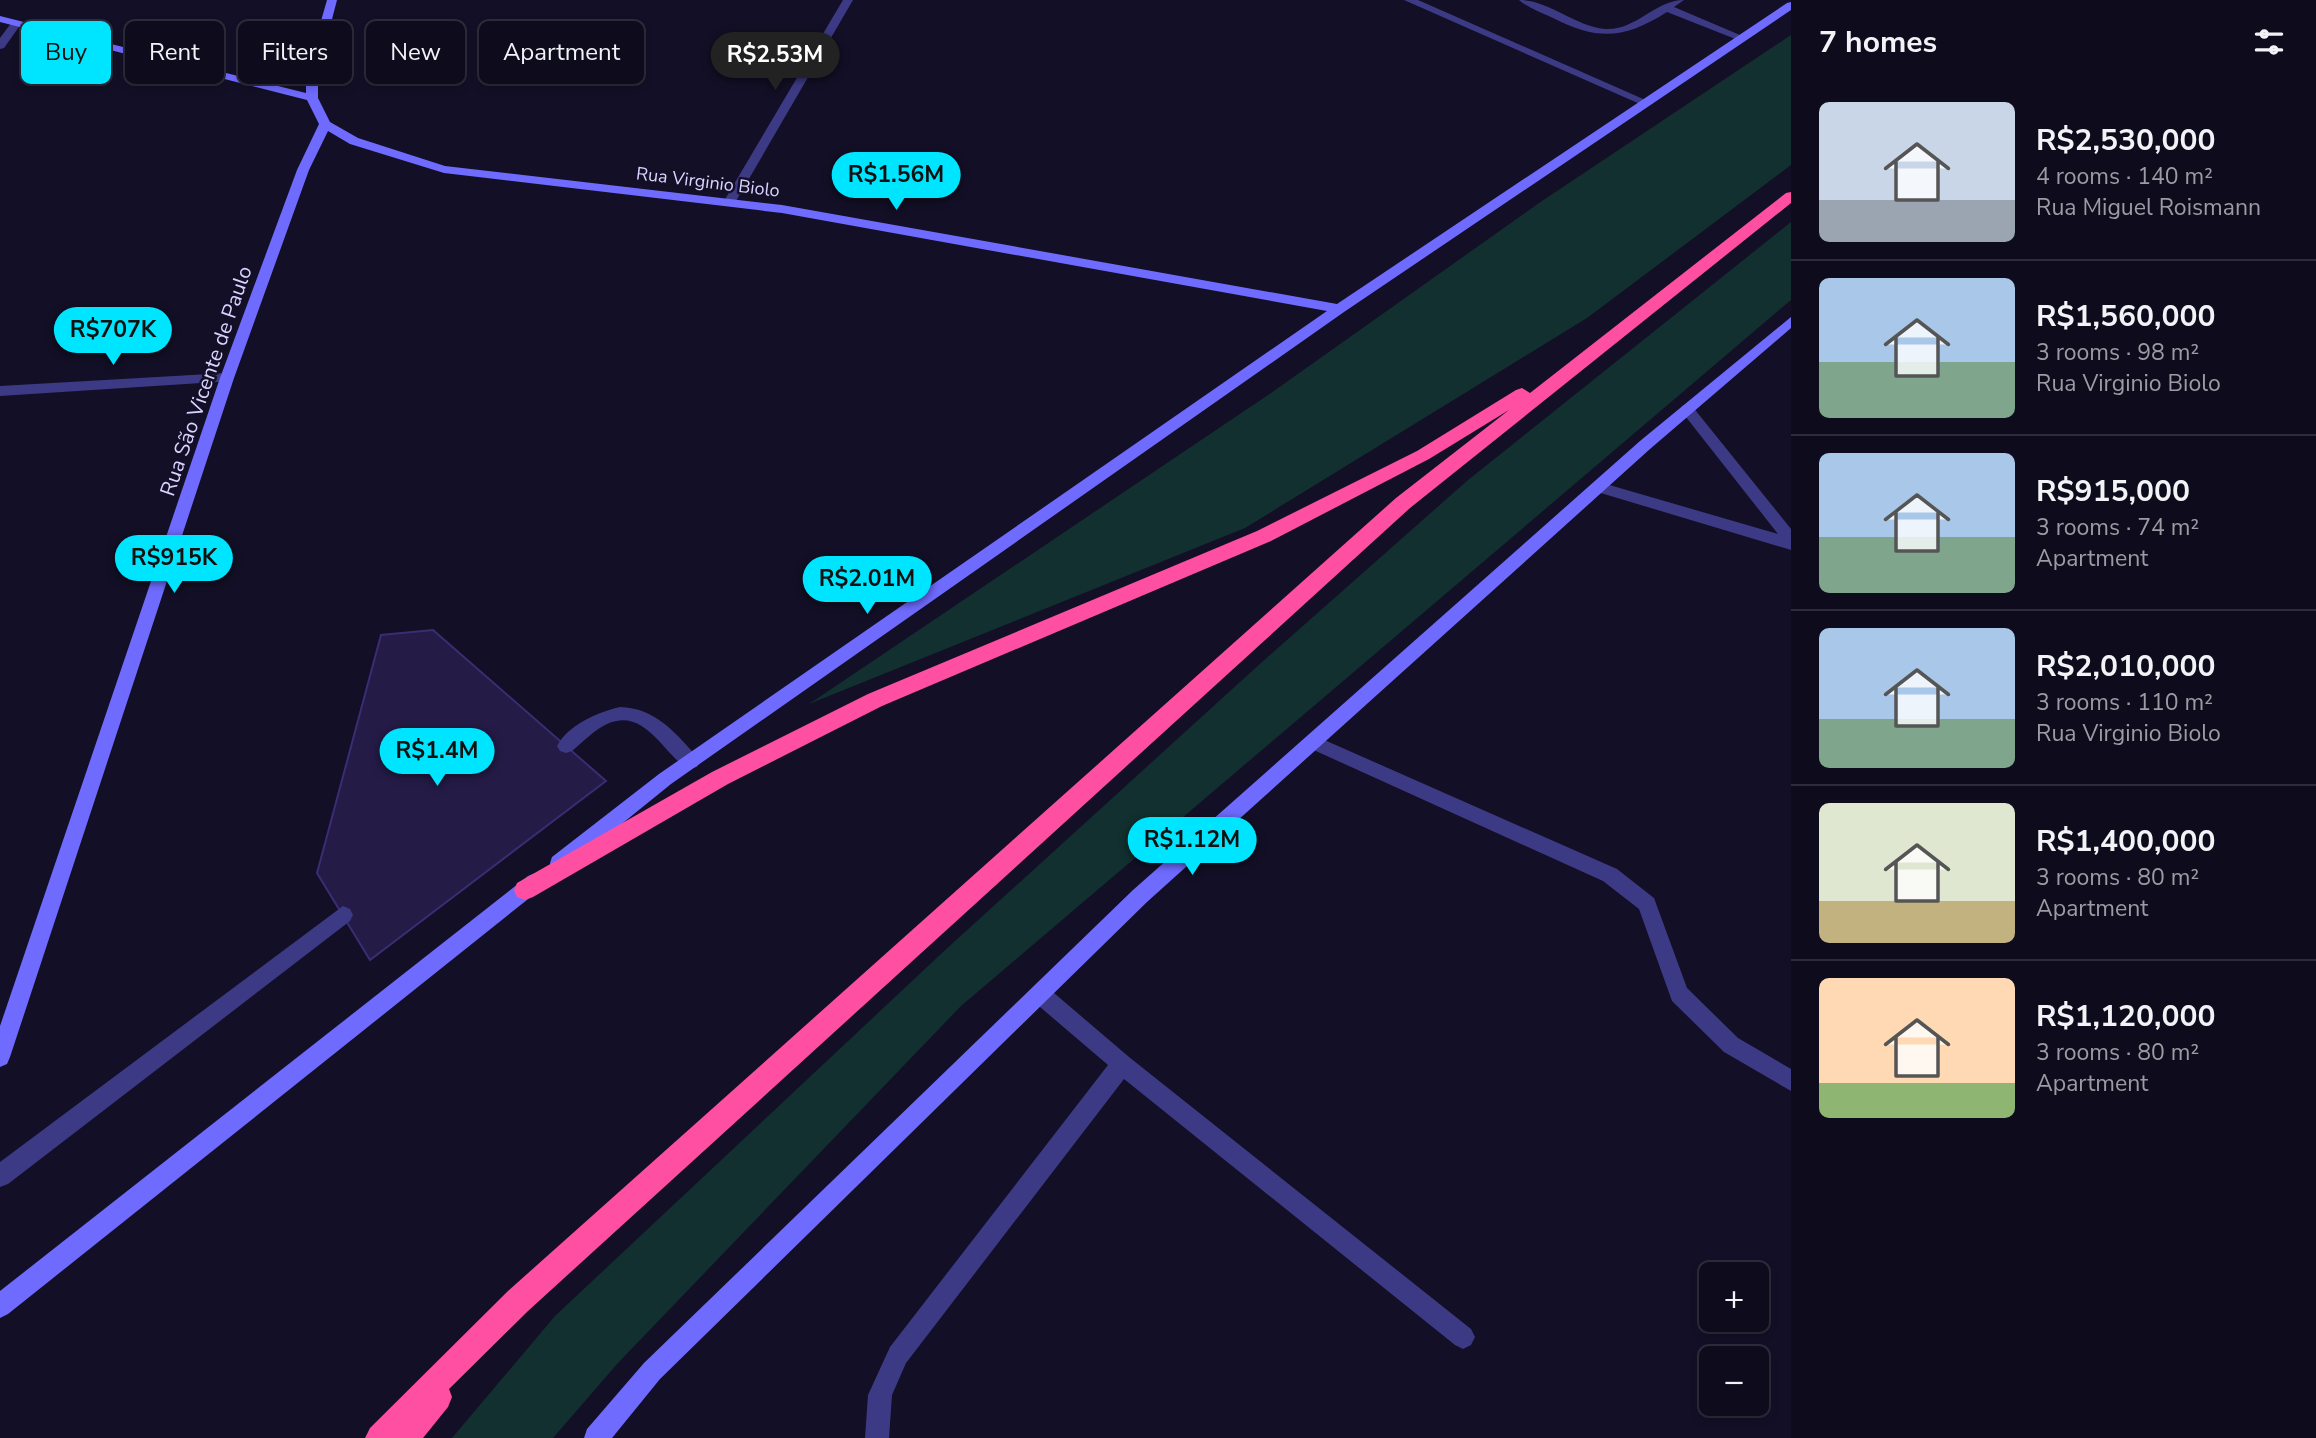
<!DOCTYPE html>
<meta charset="utf-8">
<style>
:root{--surface:#0e0b1c;--page:#171425;--text:#f1f3f6;--muted:#9b9ba3;--line:#2e2b3b;--accent:#00e5ff}
body{margin:0;font-family:"Nunito Sans",sans-serif;background:var(--page);color:var(--text);height:100vh;display:flex;flex-direction:column;font-size:26px;white-space:nowrap}
*{box-sizing:border-box;margin:0}
p{font-size:23px;color:var(--muted)}
.icon{flex:none;width:38px;height:38px;fill:none;stroke:currentColor;stroke-width:2;stroke-linecap:round;stroke-linejoin:round}
.map{position:relative;flex:1;overflow:hidden}
.panel{display:flex;flex-direction:column;background:var(--surface);width:525px}
.panel>*{flex:none}
.hud{position:absolute;left:21px;top:21px;width:665px;height:63px;display:flex;gap:14px}
.tools{position:absolute;left:1699px;top:1262px;display:grid;gap:14px}
.tools a{display:grid;place-items:center;width:70px;height:70px;border-radius:10px;background:var(--surface);box-shadow:0 4px 10px #0003,0 0 0 2px var(--line);font-size:35px}
.price{position:absolute;translate:-50% -60px;padding:0 16px;border-radius:24px;background:var(--accent);color:#111;font-size:23px;line-height:46px;filter:drop-shadow(0 2px 4px #0008)}
.price::after{content:'';position:absolute;left:50%;top:42px;width:21px;height:16px;margin-left:-10px;background:inherit;clip-path:polygon(0 0,100% 0,50% 100%)}
.price.on{background:#222;color:#fff}
ul{padding:0;list-style:none}
li{display:flex;align-items:center;gap:21px;height:175px;padding:0 28px}
li+li{border-top:2px solid var(--line)}
li span{display:grid;place-items:center;flex:none;width:196px;height:140px;border-radius:10px;color:#555}
li>.icon{margin-inline-start:auto}
span .icon{width:84px;height:84px;fill:#fffc;stroke-width:1}
li b{font-size:30px}
h2{display:flex;justify-content:space-between;align-items:center;height:84px;padding:0 28px;font-size:30px}
.pill{padding:0 24px;border-radius:10px;background:var(--surface);box-shadow:0 4px 10px #0003,0 0 0 2px var(--line);font-size:24px;line-height:63px}
.pill.on{background:var(--accent);color:#111}
main{display:flex;flex:1;min-height:0}
.map>svg:first-child{display:block}
</style>
<main>
<div class="map">
<svg width="1791" height="1438" viewBox="0 0 1791 1438">
<rect width="100%" height="100%" fill="#130f26"/>
<g fill="#12302f">
<path d="M1791,35V165L1587,318L1245,528L809,704L1271,393L1539,203Z"/>
<path d="M1791,222V300L961,1006L618,1363L553,1438H452L555,1316L943,952L1262,662L1468,480Z"/>
</g>
<path fill="#241b47" stroke="#3b2d73" stroke-width="2" d="M433,630L606,781L370,960L317,873L381,635Z"/>
<g fill="none" stroke-linecap="round" stroke-linejoin="round">
<g fill="#3d3a85" fill-rule="evenodd">
<path d="M1404,0H1418L1650,102L1640,104Z"/>
<path d="M1519,0C1549,0 1574,26 1605,29C1636,31 1655,0 1684,0L1674,7L1747,38L1738,40L1667,12C1624,39 1599,41 1553,18C1542,13 1528,8 1519,0Z"/>
<path d="M1687,404L1692,406L1791,529V550L1594,491L1591,487L1594,483L1599,482L1778,534L1682,412L1680,409L1682,406Z"/>
<path d="M620,707C655,708 675,732 697,757L700,762L697,767C671,776 652,703 607,724C594,730 583,742 572,751L566,753L560,751L557,746C568,725 598,712 620,707Z"/>
<path d="M1313,735L1617,869L1654,898L1687,988L1738,1038L1791,1069V1091L1724,1052L1672,1001L1639,909L1603,881L1307,747L1304,742L1307,737Z"/>
<path d="M343,906L350,909L353,915L350,921L8,1184L0,1187V1162Z"/>
<path d="M1040,984L1047,987L1129,1057L1471,1329L1475,1337L1471,1345L1463,1349L1455,1345L1124,1079L906,1363L892,1395L889,1438H865L868,1395L890,1347L1108,1065L1033,1001L1030,994L1033,987Z"/>
</g>
<g fill="#3d3a85" fill-rule="evenodd">
<path d="M843,0H853L736,201L730,205L726,204L724,201Z"/>
<path d="M12,22L21,24L4,48L0,49V38Z"/>
<path d="M227,373L232,375V381L0,396V386Z"/>
</g>
<g fill="#6f6bff" fill-rule="evenodd">
<path d="M327,0H337L318,73V98L330,122L358,138L445,166L782,205L1337,304L1787,3L1791,2V10L1344,312L671,784L566,869L559,871L552,869L550,863L552,857L659,774L1327,311L782,213L444,173L350,144L328,131L309,170L234,378L10,1057L7,1064L0,1067V1026L220,378L297,170L319,124L307,100L0,22V16L306,93V73Z"/>
<path d="M1791,317V328L1650,449L1147,902L660,1379L612,1438H584L587,1429L644,1363L1133,890L1640,441Z"/>
<path d="M535,873L542,876L545,882L542,888L8,1314L0,1318V1291L528,876Z"/>
</g>
<path fill="#ff4fa3" fill-rule="evenodd" d="M1791,192V203L1410,508L528,1311L449,1389L452,1397L448,1407L423,1438H365L370,1428L508,1291L1396,498L1509,410L1429,459L1271,541L882,706L728,784L533,897L525,900L517,897L514,890L517,883L712,772L868,694L1257,531L1417,451L1516,390L1522,388L1530,393L1786,193Z"/>
</g>
<g text-anchor="middle" dominant-baseline="central" stroke-width="5" stroke-linejoin="round" paint-order="stroke">
<g font-size="18" fill="#d9d4ff" stroke="#130f26">
<text transform="translate(708 182) rotate(7)">Rua Virginio Biolo</text>
</g>
<g font-size="21" fill="#d9d4ff" stroke="#130f26">
<text transform="translate(206 381) rotate(-71)">Rua São Vicente de Paulo</text>
</g>
</g>
</svg>
<div class="tools">
<a>+</a>
<a>−</a>
</div>
<b class="price on" style="left:775px;top:92px">R$2.53M</b>
<b class="price" style="left:896px;top:212px">R$1.56M</b>
<b class="price" style="left:113px;top:367px">R$707K</b>
<b class="price" style="left:174px;top:595px">R$915K</b>
<b class="price" style="left:867px;top:616px">R$2.01M</b>
<b class="price" style="left:437px;top:788px">R$1.4M</b>
<b class="price" style="left:1192px;top:877px">R$1.12M</b>
<div class="hud">
<a class="pill on">Buy</a>
<a class="pill">Rent</a>
<a class="pill">Filters</a>
<a class="pill">New</a>
<a class="pill">Apartment</a>
</div>
</div>
<section class="panel">
<h2>7 homes<svg class="icon" aria-label="filters" viewBox="0 0 24 24"><path d="M4 7h16M4 17h16"/><circle cx="9" cy="7" r="2"/><circle cx="15" cy="17" r="2"/></svg></h2>
<ul>
<li><span style="background:linear-gradient(#c9d6e8 70%,#9aa5b1 0)"><svg class="icon" aria-label="home" viewBox="0 0 24 24"><path d="M3 11l9-7 9 7M6 9v11h12V9"/></svg></span><div><b>R$2,530,000</b><p>4 rooms · 140 m²</p><p>Rua Miguel Roismann</p></div></li>
<li><span style="background:linear-gradient(#a9c7e8 60%,#7fa58c 0)"><svg class="icon" aria-label="home" viewBox="0 0 24 24"><path d="M3 11l9-7 9 7M6 9v11h12V9"/></svg></span><div><b>R$1,560,000</b><p>3 rooms · 98 m²</p><p>Rua Virginio Biolo</p></div></li>
<li><span style="background:linear-gradient(#a9c7e8 60%,#7fa58c 0)"><svg class="icon" aria-label="home" viewBox="0 0 24 24"><path d="M3 11l9-7 9 7M6 9v11h12V9"/></svg></span><div><b>R$915,000</b><p>3 rooms · 74 m²</p><p>Apartment</p></div></li>
<li><span style="background:linear-gradient(#a9c7e8 65%,#7fa58c 0)"><svg class="icon" aria-label="home" viewBox="0 0 24 24"><path d="M3 11l9-7 9 7M6 9v11h12V9"/></svg></span><div><b>R$2,010,000</b><p>3 rooms · 110 m²</p><p>Rua Virginio Biolo</p></div></li>
<li><span style="background:linear-gradient(#dfe7d0 70%,#c2b280 0)"><svg class="icon" aria-label="home" viewBox="0 0 24 24"><path d="M3 11l9-7 9 7M6 9v11h12V9"/></svg></span><div><b>R$1,400,000</b><p>3 rooms · 80 m²</p><p>Apartment</p></div></li>
<li><span style="background:linear-gradient(#ffd9b3 75%,#8fb573 0)"><svg class="icon" aria-label="home" viewBox="0 0 24 24"><path d="M3 11l9-7 9 7M6 9v11h12V9"/></svg></span><div><b>R$1,120,000</b><p>3 rooms · 80 m²</p><p>Apartment</p></div></li>
</ul>
</section>
</main>
